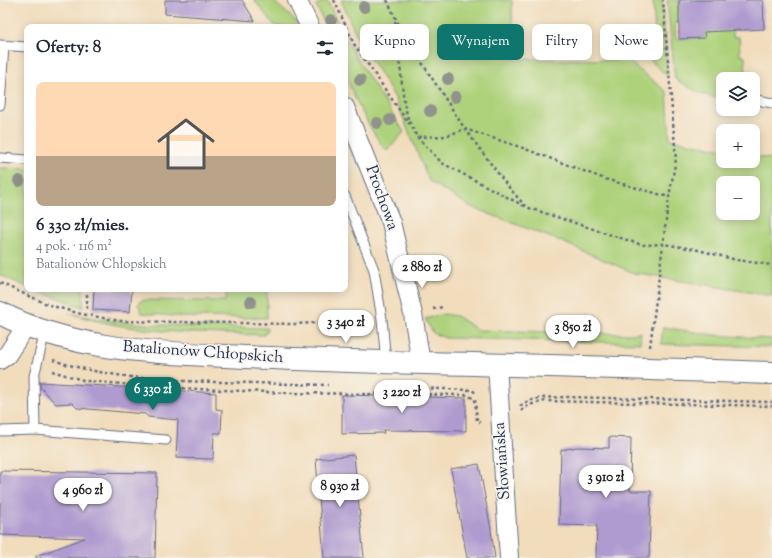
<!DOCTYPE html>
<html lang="pl">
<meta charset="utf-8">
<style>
:root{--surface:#fff;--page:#f2f2f3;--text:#1f2937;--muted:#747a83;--line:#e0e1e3;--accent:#0f766e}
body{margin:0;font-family:"Sorts Mill Goudy",serif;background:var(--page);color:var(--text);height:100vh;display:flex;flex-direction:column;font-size:15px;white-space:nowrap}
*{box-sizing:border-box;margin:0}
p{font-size:13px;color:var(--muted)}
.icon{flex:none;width:22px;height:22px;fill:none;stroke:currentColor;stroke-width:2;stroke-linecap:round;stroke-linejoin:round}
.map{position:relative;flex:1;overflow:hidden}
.side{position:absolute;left:24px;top:24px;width:324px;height:268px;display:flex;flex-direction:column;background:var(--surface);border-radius:8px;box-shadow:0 2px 10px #0003}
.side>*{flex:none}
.banner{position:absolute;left:360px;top:24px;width:352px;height:36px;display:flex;gap:8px}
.buttons{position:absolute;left:716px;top:72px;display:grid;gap:8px}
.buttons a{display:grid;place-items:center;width:44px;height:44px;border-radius:8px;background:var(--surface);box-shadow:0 2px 10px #0003;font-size:20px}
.price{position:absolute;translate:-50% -34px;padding:0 9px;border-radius:14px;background:#fff;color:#222;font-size:13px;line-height:26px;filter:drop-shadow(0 1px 2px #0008)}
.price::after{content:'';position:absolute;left:50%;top:24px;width:12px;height:9px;margin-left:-6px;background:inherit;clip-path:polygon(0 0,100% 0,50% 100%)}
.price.active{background:var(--accent);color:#fff}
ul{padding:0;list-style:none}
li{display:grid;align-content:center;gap:8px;height:212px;padding:0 12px}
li+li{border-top:1px solid var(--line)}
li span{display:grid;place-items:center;height:124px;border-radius:8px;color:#555}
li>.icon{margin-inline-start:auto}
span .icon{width:72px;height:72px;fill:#fffc;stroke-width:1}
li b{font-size:17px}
h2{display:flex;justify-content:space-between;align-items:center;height:48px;padding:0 12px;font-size:17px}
.chip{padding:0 14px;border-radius:8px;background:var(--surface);box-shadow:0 2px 10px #0003;font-size:14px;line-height:36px}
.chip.active{background:var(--accent);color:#fff}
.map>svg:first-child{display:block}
</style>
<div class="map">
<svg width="772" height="558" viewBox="0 0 772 558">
<rect width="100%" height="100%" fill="#f7f3e8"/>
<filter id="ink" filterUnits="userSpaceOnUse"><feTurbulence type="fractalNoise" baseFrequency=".025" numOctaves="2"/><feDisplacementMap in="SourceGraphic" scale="8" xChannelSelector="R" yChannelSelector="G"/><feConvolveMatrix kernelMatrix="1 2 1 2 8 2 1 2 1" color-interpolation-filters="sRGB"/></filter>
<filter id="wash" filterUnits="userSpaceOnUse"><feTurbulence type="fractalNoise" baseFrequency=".012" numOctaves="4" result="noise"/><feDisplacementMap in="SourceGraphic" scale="16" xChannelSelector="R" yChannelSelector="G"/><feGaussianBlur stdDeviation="0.9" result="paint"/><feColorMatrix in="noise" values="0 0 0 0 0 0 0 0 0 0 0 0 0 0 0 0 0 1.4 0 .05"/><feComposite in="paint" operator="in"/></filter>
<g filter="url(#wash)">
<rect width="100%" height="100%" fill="#f1dcbb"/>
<g fill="#aed27b" stroke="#64806c" fill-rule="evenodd">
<path d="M254,0H272L296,21L299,27H276Z"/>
<path d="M327,0L340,27H326L316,5Z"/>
<path d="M341,0H512L513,59L629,60L632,64L667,92L670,139L723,150V161H753V156L772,159V296L634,273L560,241L471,207L429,181L394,96L358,39ZM723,183H753V213H723Z"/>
<path d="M653,0H662L668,77L650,60L656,58Z"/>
<path d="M667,0H679V23H675L676,39L704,38V21L733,30V37H739L740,56H745L746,79H723V97C709,101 687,86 675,79Z"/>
<path d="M345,36L354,54L404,132L387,151C375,140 348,88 345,71C343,60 345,47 345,36Z"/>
<path d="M0,168L27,169V287L0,275Z"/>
<path d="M32,289H83V307Z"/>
<path d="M227,289H267V318L183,317L142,313L138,304L142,300L225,301Z"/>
<path d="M69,313C134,328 201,326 267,328V332L263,335C198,333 132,334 69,313Z"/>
<path d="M444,314L456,316L478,330L632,334L641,332L640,343L445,338L433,333L425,319Z"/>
<path d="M663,327L713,335L772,339V347L661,344Z"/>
</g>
<g id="blocks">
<g fill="#b09bd0">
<path d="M165,0H242L255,21L165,14Z"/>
<path d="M679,0H763L764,29L704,32L705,38L679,39Z"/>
<path d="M94,289H132L130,312L93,310Z"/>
<path d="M40,382L216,393V409L222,410L221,433H214L213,459L176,458L178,420L148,417L145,414L77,408L72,403L56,404L40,387Z"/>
<path d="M342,395L466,398V431L383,430L384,433L342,434Z"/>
<path d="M609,437L631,438L630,491H651L649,558H596L597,526L559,525L561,450L577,447L609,448Z"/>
<path d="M354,455L364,558H324L316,459Z"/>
<path d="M479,464L491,530L495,558H467L451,469Z"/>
<path d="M0,471L157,473L155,558H36V556L85,538L0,535Z"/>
</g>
</g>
</g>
<g filter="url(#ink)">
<use href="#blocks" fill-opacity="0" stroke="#666c7f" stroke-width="1"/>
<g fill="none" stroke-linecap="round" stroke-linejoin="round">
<g stroke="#666c7f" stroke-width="11">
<g id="service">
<path d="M0,45L27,47"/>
<path d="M753,99L772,103"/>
<path d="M0,105L4,46"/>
<path d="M0,158L27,160"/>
<path d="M345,196L374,270L382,319L386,363"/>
<path d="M45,332L34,376L35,430L166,440"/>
<path d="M0,431L35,430"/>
</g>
</g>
<g stroke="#666c7f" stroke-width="20">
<g id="minor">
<path d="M297,0L310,27"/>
<path d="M345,107L391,222L413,314L421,363"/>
<path d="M0,360L7,355L26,326"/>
<path d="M497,364L509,558"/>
</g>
</g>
<g stroke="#666c7f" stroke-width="24">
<path id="secondary" d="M0,313C75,352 162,353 244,357C304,359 364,362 424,363C540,365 656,369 772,373"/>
</g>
<g stroke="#666c7f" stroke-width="2.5" stroke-dasharray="3 3" stroke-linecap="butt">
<path d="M334,0L354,44L409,124"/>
<path d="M387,0L402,32L465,129L520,147L605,179L669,197"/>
<path d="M395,21L404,102L408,119L417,137L446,136L465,129L506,184L526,207L642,245L663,244L694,249L737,260L772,265"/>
<path d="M417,137L442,163L524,206"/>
<path d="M0,283L49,305L81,314L121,321L294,324L334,322"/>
<path d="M87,309V291"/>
<path d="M433,309L443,307"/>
<path d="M650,347L669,197L676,159L663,0"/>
<path d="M53,360C107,378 163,381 219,382C255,383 292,384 328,385"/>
<path d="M52,371L86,381L156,387L288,393L466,395L475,399L477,421L480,422"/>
<path d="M383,387L472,390L477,394"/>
<path d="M520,406C533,396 549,398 565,397L772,402"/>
<path d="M521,411L529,405L545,401L772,406"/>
</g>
<use href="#service" stroke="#fff" stroke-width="9"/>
<use href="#minor" stroke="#fff" stroke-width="18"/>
<use href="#secondary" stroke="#fff" stroke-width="22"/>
</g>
<g fill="#90938c">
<circle cx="364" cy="7" r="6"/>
<circle cx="331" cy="20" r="6"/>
<circle cx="420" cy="37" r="6"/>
<circle cx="407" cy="43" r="6"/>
<circle cx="448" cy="79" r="6"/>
<circle cx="360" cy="80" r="6"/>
<circle cx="455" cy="97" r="6"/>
<circle cx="430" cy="111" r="6"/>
<circle cx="390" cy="120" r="6"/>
<circle cx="377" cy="123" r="6"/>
<circle cx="19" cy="181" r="6"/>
<circle cx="251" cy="302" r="6"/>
</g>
</g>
<g text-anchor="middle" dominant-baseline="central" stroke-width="3" stroke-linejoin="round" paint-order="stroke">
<g font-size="16" fill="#1b2f5e" stroke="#f7f3e8">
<text transform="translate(381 198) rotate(70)">Prochowa</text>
<text transform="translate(203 353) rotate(4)">Batalionów Chłopskich</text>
<text transform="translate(503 461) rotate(-94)">Słowiańska</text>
</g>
</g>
</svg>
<div class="buttons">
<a><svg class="icon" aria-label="layers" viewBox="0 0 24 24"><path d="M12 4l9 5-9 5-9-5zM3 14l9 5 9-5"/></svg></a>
<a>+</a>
<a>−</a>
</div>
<b class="price" style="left:422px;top:289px">2 880 zł</b>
<b class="price" style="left:346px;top:344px">3 340 zł</b>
<b class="price" style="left:573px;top:349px">3 850 zł</b>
<b class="price active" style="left:153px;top:411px">6 330 zł</b>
<b class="price" style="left:402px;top:414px">3 220 zł</b>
<b class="price" style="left:606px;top:499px">3 910 zł</b>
<b class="price" style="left:340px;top:508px">8 930 zł</b>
<b class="price" style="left:83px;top:512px">4 960 zł</b>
<div class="banner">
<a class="chip">Kupno</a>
<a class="chip active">Wynajem</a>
<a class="chip">Filtry</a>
<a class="chip">Nowe</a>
</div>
<section class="side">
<h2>Oferty: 8<svg class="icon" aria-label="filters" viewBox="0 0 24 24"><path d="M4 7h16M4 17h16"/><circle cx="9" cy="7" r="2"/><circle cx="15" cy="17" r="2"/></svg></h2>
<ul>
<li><span style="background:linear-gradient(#ffd9b3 60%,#b9a48a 0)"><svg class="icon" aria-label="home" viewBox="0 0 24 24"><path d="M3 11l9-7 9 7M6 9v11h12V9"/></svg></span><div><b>6 330 zł/mies.</b><p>4 pok. · 116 m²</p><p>Batalionów Chłopskich</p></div></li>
</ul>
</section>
</div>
